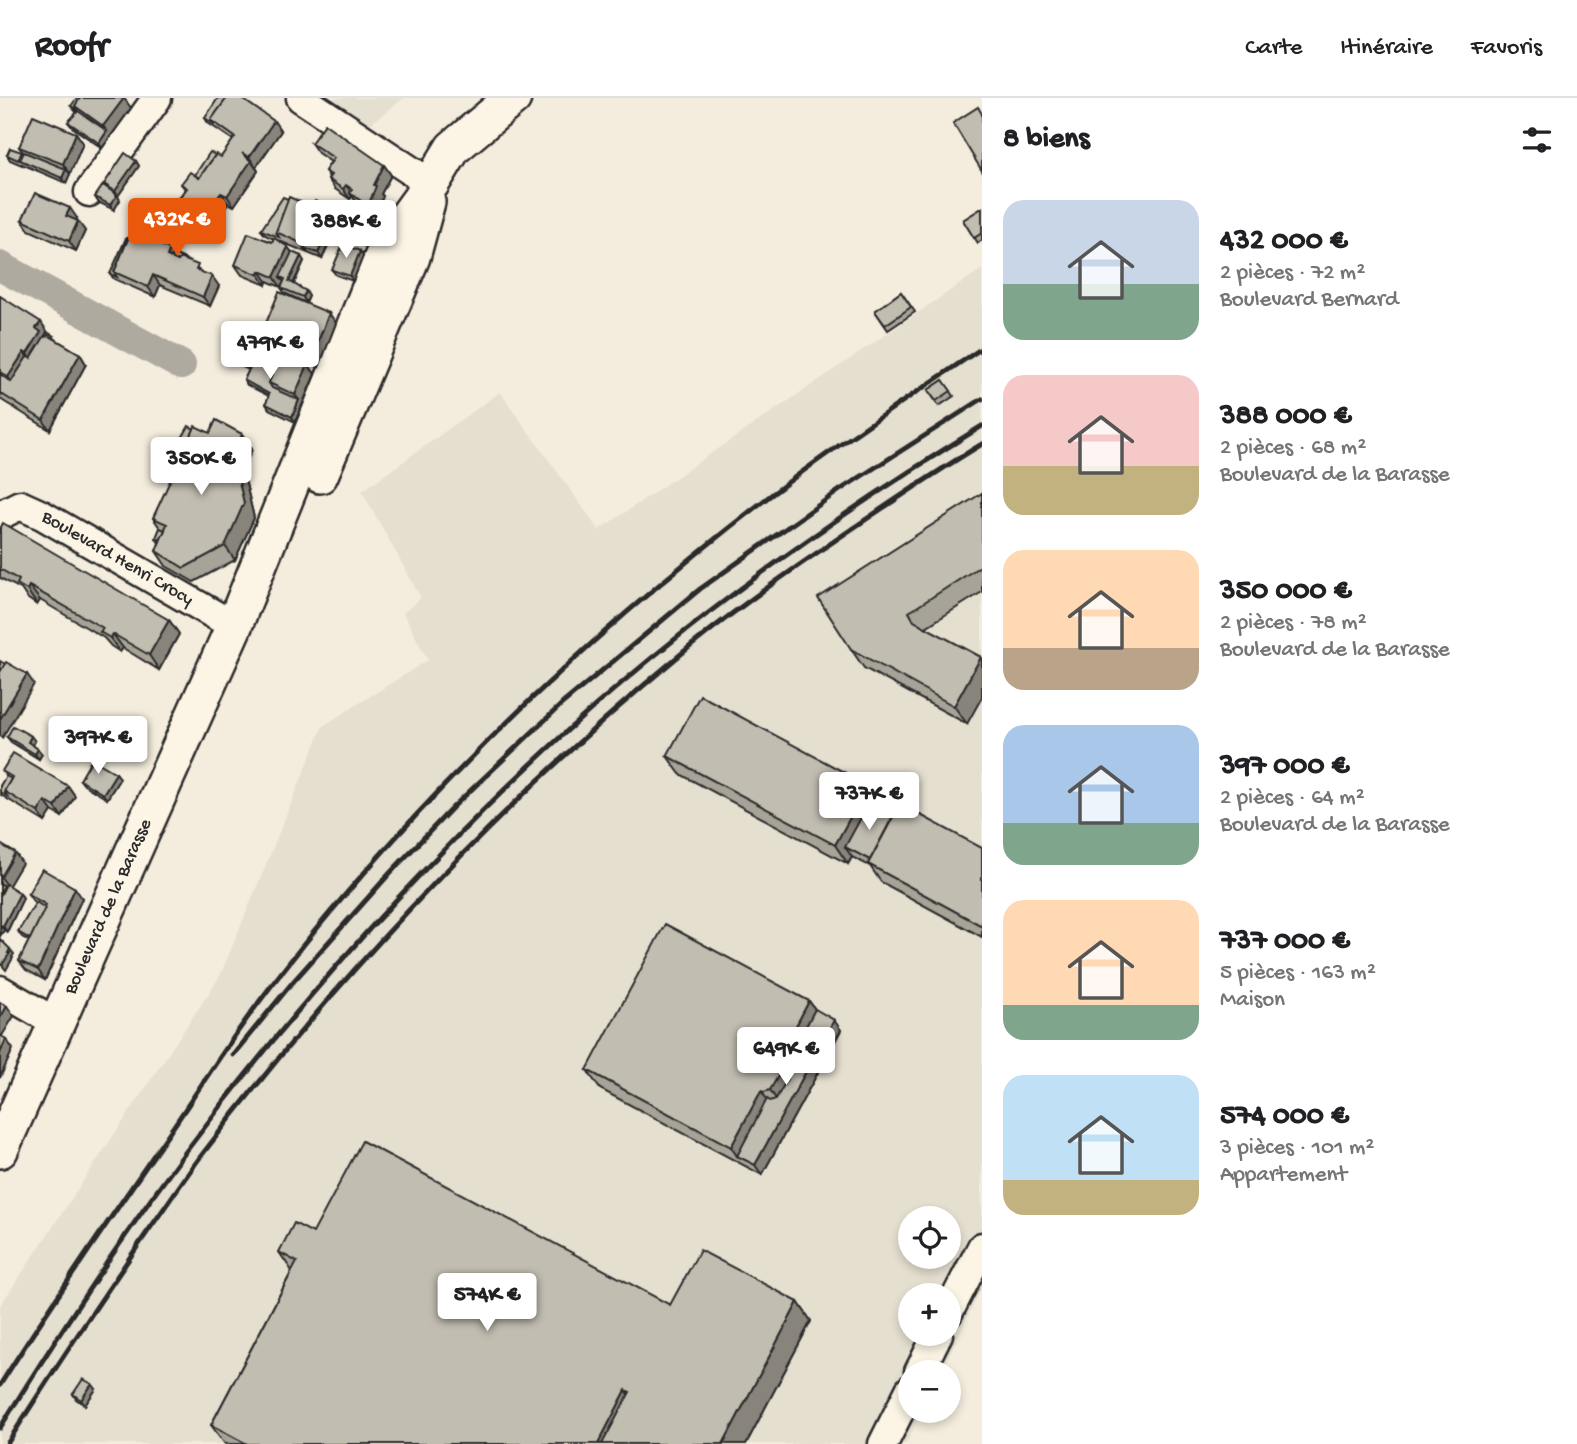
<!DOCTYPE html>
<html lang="fr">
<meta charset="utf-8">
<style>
:root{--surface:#fff;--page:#f6f6f6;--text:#202124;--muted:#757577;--line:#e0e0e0;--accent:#ea580c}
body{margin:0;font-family:"Gochi Hand",sans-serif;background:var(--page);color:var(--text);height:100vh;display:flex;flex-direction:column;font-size:26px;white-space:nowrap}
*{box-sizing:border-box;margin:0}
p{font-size:23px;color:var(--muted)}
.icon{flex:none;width:38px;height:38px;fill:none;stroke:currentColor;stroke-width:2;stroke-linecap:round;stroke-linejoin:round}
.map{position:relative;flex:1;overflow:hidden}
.drawer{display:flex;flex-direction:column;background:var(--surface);width:595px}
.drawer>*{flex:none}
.fabs{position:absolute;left:898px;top:1108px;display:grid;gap:14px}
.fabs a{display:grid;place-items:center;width:63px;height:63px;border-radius:50%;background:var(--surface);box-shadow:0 4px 10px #0003;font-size:35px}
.price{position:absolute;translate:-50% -60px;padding:0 16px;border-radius:7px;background:#fff;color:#222;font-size:23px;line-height:46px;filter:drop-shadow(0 2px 4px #0008)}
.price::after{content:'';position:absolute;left:50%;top:42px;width:21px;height:16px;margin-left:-10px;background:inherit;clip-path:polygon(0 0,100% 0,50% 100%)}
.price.selected{background:var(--accent);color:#fff}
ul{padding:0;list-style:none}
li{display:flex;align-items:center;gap:21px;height:175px;padding:0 21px}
li span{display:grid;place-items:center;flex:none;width:196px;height:140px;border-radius:21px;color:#555}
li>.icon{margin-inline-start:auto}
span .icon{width:84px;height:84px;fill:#fffc;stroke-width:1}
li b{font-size:30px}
h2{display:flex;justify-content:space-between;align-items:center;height:84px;padding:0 21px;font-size:30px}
header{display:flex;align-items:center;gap:42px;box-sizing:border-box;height:98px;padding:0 35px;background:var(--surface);border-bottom:2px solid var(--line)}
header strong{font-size:33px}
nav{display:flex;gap:38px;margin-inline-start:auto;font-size:24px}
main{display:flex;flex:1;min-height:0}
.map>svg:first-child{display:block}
</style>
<header>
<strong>Roofr</strong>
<nav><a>Carte</a><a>Itinéraire</a><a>Favoris</a></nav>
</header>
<main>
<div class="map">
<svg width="982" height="1346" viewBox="0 0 982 1346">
<rect width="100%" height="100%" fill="#f4edde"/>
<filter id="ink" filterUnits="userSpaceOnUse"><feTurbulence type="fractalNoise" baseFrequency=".0143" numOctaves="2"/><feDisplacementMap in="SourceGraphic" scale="14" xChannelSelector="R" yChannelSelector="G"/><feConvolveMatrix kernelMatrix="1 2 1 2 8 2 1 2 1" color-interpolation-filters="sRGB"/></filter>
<g filter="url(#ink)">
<g fill="#e5dfd0" fill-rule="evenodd">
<path d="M329,0H404L368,28Z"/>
<path d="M982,171V1189L941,1274H910V1312L922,1313L906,1346H0V1208L220,878L323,628L428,562L403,515L421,500L362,393L500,294L599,432ZM910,1120H948V1158H910ZM910,1197H948V1236H910Z"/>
</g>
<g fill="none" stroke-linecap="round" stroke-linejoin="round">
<path stroke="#afaaa0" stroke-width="30" d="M0,168L181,267"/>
<g stroke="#2b2b2b" stroke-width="33">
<g id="minor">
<path d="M301,0L431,86"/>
<path d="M89,94L157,0"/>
<path d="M0,419L2,416L20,407L42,417L234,528"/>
<path d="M0,892L57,925"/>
<path d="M948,1215L982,1149"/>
<path d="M919,1274L938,1236"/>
<path d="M883,1346L910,1292"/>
</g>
</g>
<g stroke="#2b2b2b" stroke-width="40">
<g id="major">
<path d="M320,377L412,159L427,104"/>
<path d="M0,1052L234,528L388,145L431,86L453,50L513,0"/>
</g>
</g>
<use href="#minor" stroke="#fcf5e5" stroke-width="28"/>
<use href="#major" stroke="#fcf5e5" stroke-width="35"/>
<g stroke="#2b2b2b" stroke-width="5">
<path d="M233,957L292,885L391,774L453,709L563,605L700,491L840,392L982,301"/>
<path d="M0,1287C54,1201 112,1118 169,1035C194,999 217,962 243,926C280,874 322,823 365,774C489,632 629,505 779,391C845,341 914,296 982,250"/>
<path d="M0,1330C59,1235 120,1141 187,1052C294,910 413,776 543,655C676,530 827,423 982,328"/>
<path d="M7,1346C52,1274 100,1203 148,1133C166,1108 183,1082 201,1058C340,876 498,708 675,561C727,517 783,478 840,439C887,407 934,375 982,346"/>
</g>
</g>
<g fill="#a7a398" stroke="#2b2b2b" stroke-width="2">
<path d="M71,8L131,10L102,50L72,29L68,24L77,15Z"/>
<path d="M205,20L281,33L256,69L258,73L234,108L228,105L203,140L178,122L171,112L185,91L181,86L221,59L233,42L208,25Z"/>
<path d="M76,35L83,45L66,85L24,67L22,66V67L10,62L7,57L22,54L23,56V54L19,49Z"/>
<path d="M311,45L384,67L391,77L381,96L383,98L375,118L357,105L352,98L350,101L335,91L328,81L329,79L325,73L331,64L318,55Z"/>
<path d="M136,63L139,68L118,98L117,97L120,102L114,112L98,104L95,99L107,91L104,86Z"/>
<path d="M288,101L326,115L324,118L334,122L337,127L322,161L277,142L304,163L294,186L309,198L306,205L284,195L281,189L267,183L266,187L242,177L235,167L272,144L274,141L265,137L261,132Z"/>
<path d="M982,110V142L978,145L963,122Z"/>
<path d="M77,120L76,122L85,133L76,153L29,132L22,122Z"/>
<path d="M360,153L363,158L353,183L336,177L332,172Z"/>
<path d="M173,156L185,161L219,188L210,208L160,187L155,199L114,181L110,176Z"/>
<path d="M901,194L915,214L888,232L875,213Z"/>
<path d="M0,198L47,234L57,242L80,256L86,266L50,332L0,301Z"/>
<path d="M336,225L319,269L268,247L261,237Z"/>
<path d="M256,251L258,253L280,257L308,266L315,276L295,324L269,311L266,306L269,298L247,287L244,282L249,272L232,264L229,259Z"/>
<path d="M943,282L954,298L939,308L928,292Z"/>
<path d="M194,331L210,335L242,336L252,351L243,373L254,420L235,462L194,484L166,468L156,453L159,445L156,440L160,430L153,420L181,361L177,359L174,354Z"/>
<path d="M982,395V494L926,529L967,626L864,570L851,551Z"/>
<path d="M0,431L169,522L179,536L159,572L123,550L120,554L111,548L104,540L40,502L37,507L27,500L21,491L0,480Z"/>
<path d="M7,639L35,643L33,647L42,656L39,661L11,644Z"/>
<path d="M667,658L868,687L881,706L878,710L893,718L982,750V839L881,784L870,768L852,759L848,766L680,676Z"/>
<path d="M2,673L68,688L75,698L62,719L52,713L45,724L1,697L0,695V688L6,678Z"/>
<path d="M116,675L120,680L107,701L84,687L80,682Z"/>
<path d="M0,746L15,755L22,765L8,788L20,795L23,800L7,834L4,832L0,838V785L5,789V788L0,785Z"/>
<path d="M28,796L82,800L45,882L26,872L19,863L29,843L22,839L18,834L35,806Z"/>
<path d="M809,903L815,911L841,932L762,1077L600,991L587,972Z"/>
<path d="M313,1135L670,1207L798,1204L811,1223L746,1346H225L211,1327L292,1173L279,1154Z"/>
<path d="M92,1286L96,1291L85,1307L76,1301L73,1296Z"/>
</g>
<g fill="#88847c" stroke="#2b2b2b" stroke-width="2">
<path d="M124,0L131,10L102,50L99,45L107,33L103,28Z"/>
<path d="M274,23L281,33L256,69L249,59Z"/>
<path d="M76,35L83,45L70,76L63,66Z"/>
<path d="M136,63L139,68L118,98L115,93Z"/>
<path d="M251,63L258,73L234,108L227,98Z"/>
<path d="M384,67L391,77L381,96L383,98L375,118L368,108L374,87Z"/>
<path d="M66,71L70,76L66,85L62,80Z"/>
<path d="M346,87L353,97L350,95L352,98L350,101L343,91Z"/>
<path d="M221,95L228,105L203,140L196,130Z"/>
<path d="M117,97L120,102L114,112L110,107Z"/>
<path d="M319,105L326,115L309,152L304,150L308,155L301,145Z"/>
<path d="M70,110L77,120L73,128L66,118Z"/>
<path d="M334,122L337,127L322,161L318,155Z"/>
<path d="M78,123L85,133L76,153L69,143Z"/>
<path d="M288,149L295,159L280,179L284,184L281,189L274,179Z"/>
<path d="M170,151L177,161L167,158Z"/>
<path d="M360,153L363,158L353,183L350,178Z"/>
<path d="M301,158L304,163L292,188L289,183Z"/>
<path d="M260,173L267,183L266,187L259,177Z"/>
<path d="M153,177L160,187L155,199L148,189Z"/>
<path d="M212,178L219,188L210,208L203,199Z"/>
<path d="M306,193L309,198L306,205L303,199Z"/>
<path d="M329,215L336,225L319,269L312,259Z"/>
<path d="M41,224L51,239L38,270L27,256L36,230Z"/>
<path d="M256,251L260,256L251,273L248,268Z"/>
<path d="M24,254L34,269L18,294L8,279Z"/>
<path d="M80,256L86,266L50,332L43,322Z"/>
<path d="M308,266L315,276L295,324L292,319L299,302L295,297Z"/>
<path d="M242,336L252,351L243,373L254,420L235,462L225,448L233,359Z"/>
<path d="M29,488L40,502L37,507L27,492Z"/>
<path d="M169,522L179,536L159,572L149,557Z"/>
<path d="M113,536L123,550L120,554L110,540Z"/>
<path d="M981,559L982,561V599L967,626L954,608Z"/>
<path d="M27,576L34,586L2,640L0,637V621Z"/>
<path d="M31,638L35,643L31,649L28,644Z"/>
<path d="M38,651L42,656L39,661L35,656Z"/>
<path d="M116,675L120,680L107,701L103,696Z"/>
<path d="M868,687L881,706L854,754L845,749L852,759L848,766L835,747Z"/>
<path d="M68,688L75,698L62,719L55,709Z"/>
<path d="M45,703L52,713L45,724L38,714Z"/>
<path d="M15,755L22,765L8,789L1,779Z"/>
<path d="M75,790L82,800L45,882L38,872Z"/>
<path d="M20,795L23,800L7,834L3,828Z"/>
<path d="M0,827L4,832L0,838Z"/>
<path d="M10,851L14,856L12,859L13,860L6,872L2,867Z"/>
<path d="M809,903L822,921L795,980L783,1011L770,992L779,960Z"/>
<path d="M7,908L14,918L0,941V920Z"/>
<path d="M834,922L841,932L762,1077L755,1067Z"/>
<path d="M6,941L13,951L0,980V955Z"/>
<path d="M761,993L774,1011L737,1058L731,1049Z"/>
<path d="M798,1204L811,1223L746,1346H723Z"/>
<path d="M92,1286L96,1291L85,1307L81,1302Z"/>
<path d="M626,1292L639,1311L620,1346H598Z"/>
</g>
<g fill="#c2bdb1" stroke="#2b2b2b" stroke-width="2">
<path d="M77,0H80L75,8L78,13L71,8Z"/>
<path d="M80,0H124L103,28L75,8Z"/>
<path d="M218,0H227L211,22L215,27L205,20Z"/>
<path d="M227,0H241L274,23L249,59L242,55L251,63L227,98L221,95L196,130L171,112L187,90L181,86L190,74L199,80L216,56L221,59L235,39L211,22Z"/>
<path d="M978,9L982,16V73L953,25Z"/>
<path d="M78,13L107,33L99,45L68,24Z"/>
<path d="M33,17L76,35L63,66L19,49Z"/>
<path d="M325,26L384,67L374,87L376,88L368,108L350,95L352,91L346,87L343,91L328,81L331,77L325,73L334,60L311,45Z"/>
<path d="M10,50L22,54L18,62L7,57Z"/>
<path d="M24,54L66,71L62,80L20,62Z"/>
<path d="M210,54L215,57L199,80L195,77Z"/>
<path d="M125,55L136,63L115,93L104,86Z"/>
<path d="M103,87L117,97L110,107L95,99Z"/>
<path d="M35,95L70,110L66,118L78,123L69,143L22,122Z"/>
<path d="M283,99L288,101L276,134L279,139L261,132Z"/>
<path d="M289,99L312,109L315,103L319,105L301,145L276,134Z"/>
<path d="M982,110V135L974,140L963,122Z"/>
<path d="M320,116L334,122L318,155L304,150Z"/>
<path d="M131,134L170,151L167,158L178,163L180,160L198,167L196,172L212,178L203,199L153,177L148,189L114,174Z"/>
<path d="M248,135L272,144L274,140L288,149L274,179L260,173L259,177L235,167Z"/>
<path d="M126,140H128L114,174L117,179L110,176Z"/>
<path d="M343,146L360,153L350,178L332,172Z"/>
<path d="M292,154L301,158L289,183L306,193L303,199L281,190L285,181L280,179Z"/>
<path d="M173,156L185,161L184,162L180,160L178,163L172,160Z"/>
<path d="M279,194L329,215L312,259L261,237Z"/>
<path d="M901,194L911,209L885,227L875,213Z"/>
<path d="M0,198L41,224L36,230L41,234L27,256L24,254L8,279L0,274Z"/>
<path d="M47,234L54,238L52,240L48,237L46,239H44Z"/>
<path d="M48,237L80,256L43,322L0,295V276L11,284L27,259L31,260L44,239H46Z"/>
<path d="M237,242L256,251L248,268L229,259Z"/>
<path d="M260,248L280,257L269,285L272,290L299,302L292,319L266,306L269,296L244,282Z"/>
<path d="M281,254L308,266L295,297L269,285Z"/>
<path d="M943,282L951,293L936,303L928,292Z"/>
<path d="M216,322L242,336L233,359L244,405L225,448L184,470L156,453L167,426L153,420L195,328L210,335Z"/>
<path d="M189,328L194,331L182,358L174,354Z"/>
<path d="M982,395V467L909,514L914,523L981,559L954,608L851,551L818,500Z"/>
<path d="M3,425L169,522L149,557L113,536L110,540L100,534L103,530L29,488L27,492L17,486L19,482L0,471V431Z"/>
<path d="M160,430L165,432L160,442L156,440Z"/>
<path d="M0,563L5,566L0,574Z"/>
<path d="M6,564L27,576L0,621V574Z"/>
<path d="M700,597L868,687L835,747L667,658Z"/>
<path d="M13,628L31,638L28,644L38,651L35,656L7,639Z"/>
<path d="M13,655L68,688L55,709L45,703L38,714L4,693L12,679L2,673Z"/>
<path d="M92,661L116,675L103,696L80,682Z"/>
<path d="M6,678L11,681L4,693L7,698L0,694V688Z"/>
<path d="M869,705L893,718L870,762L845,749Z"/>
<path d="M900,706L982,750V828L868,766Z"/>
<path d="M0,746L15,755L1,779H0Z"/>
<path d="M42,771L75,790L38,872L19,863L46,807L28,796Z"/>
<path d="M0,785L4,788L0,794Z"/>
<path d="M6,786L20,795L3,828L0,827V798Z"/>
<path d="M36,804L45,810L30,841L18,834Z"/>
<path d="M665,826L809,903L779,960L782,962L784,968L770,992L764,994L761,993L731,1049L587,972Z"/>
<path d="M0,841L10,851L8,855H10L2,867L0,866Z"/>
<path d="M0,904L7,908L0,920Z"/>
<path d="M815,911L834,922L755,1067L737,1058L767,1001L770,1003L776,1001L790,976L786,967Z"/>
<path d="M0,937L6,941L0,955Z"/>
<path d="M362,1043L670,1207L700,1152L798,1204L723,1346H602L630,1294L626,1292L598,1346H247L211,1327L297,1164L279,1154L294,1125L313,1135Z"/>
<path d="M83,1281L92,1286L81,1302L73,1296Z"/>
</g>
</g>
<g text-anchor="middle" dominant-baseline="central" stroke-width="5" stroke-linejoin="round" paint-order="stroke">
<g font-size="19" fill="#2b2b2b" stroke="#fcf5e5">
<text transform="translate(117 461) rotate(30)">Boulevard Henri Crocy</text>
<text transform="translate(109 809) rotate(-66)">Boulevard de la Barasse</text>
</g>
</g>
</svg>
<div class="fabs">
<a><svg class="icon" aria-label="locate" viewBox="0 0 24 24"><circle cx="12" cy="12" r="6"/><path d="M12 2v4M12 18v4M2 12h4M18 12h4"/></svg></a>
<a>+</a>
<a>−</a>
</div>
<b class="price selected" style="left:177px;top:160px">432K €</b>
<b class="price" style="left:346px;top:162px">388K €</b>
<b class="price" style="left:270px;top:283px">479K €</b>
<b class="price" style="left:201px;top:399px">350K €</b>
<b class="price" style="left:98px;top:678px">397K €</b>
<b class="price" style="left:869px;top:734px">737K €</b>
<b class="price" style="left:786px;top:989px">649K €</b>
<b class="price" style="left:487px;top:1235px">574K €</b>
</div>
<section class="drawer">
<h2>8 biens<svg class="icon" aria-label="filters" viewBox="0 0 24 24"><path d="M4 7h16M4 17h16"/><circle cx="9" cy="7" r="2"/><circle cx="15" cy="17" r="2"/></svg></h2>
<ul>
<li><span style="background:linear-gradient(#c9d6e8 60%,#7fa58c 0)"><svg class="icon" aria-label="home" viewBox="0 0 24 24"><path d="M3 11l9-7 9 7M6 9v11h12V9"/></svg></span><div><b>432 000 €</b><p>2 pièces · 72 m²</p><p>Boulevard Bernard</p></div></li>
<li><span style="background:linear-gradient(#f6c9c9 65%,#c2b280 0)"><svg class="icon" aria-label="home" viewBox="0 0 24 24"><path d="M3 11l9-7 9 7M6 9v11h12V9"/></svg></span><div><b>388 000 €</b><p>2 pièces · 68 m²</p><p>Boulevard de la Barasse</p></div></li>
<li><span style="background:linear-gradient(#ffd9b3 70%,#b9a48a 0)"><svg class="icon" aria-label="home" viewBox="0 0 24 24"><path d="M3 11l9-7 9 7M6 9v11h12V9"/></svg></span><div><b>350 000 €</b><p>2 pièces · 78 m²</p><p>Boulevard de la Barasse</p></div></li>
<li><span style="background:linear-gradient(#a9c7e8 70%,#7fa58c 0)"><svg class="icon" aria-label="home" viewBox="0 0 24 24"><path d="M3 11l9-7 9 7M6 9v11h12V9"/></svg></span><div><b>397 000 €</b><p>2 pièces · 64 m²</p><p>Boulevard de la Barasse</p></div></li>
<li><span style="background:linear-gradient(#ffd9b3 75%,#7fa58c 0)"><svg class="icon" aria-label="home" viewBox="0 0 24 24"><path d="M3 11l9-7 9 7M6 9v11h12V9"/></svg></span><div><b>737 000 €</b><p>5 pièces · 163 m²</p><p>Maison</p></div></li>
<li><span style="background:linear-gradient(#bfe0f5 75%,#c2b280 0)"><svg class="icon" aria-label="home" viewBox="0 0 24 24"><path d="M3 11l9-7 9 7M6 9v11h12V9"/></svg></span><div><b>574 000 €</b><p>3 pièces · 101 m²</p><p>Appartement</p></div></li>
</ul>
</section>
</main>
